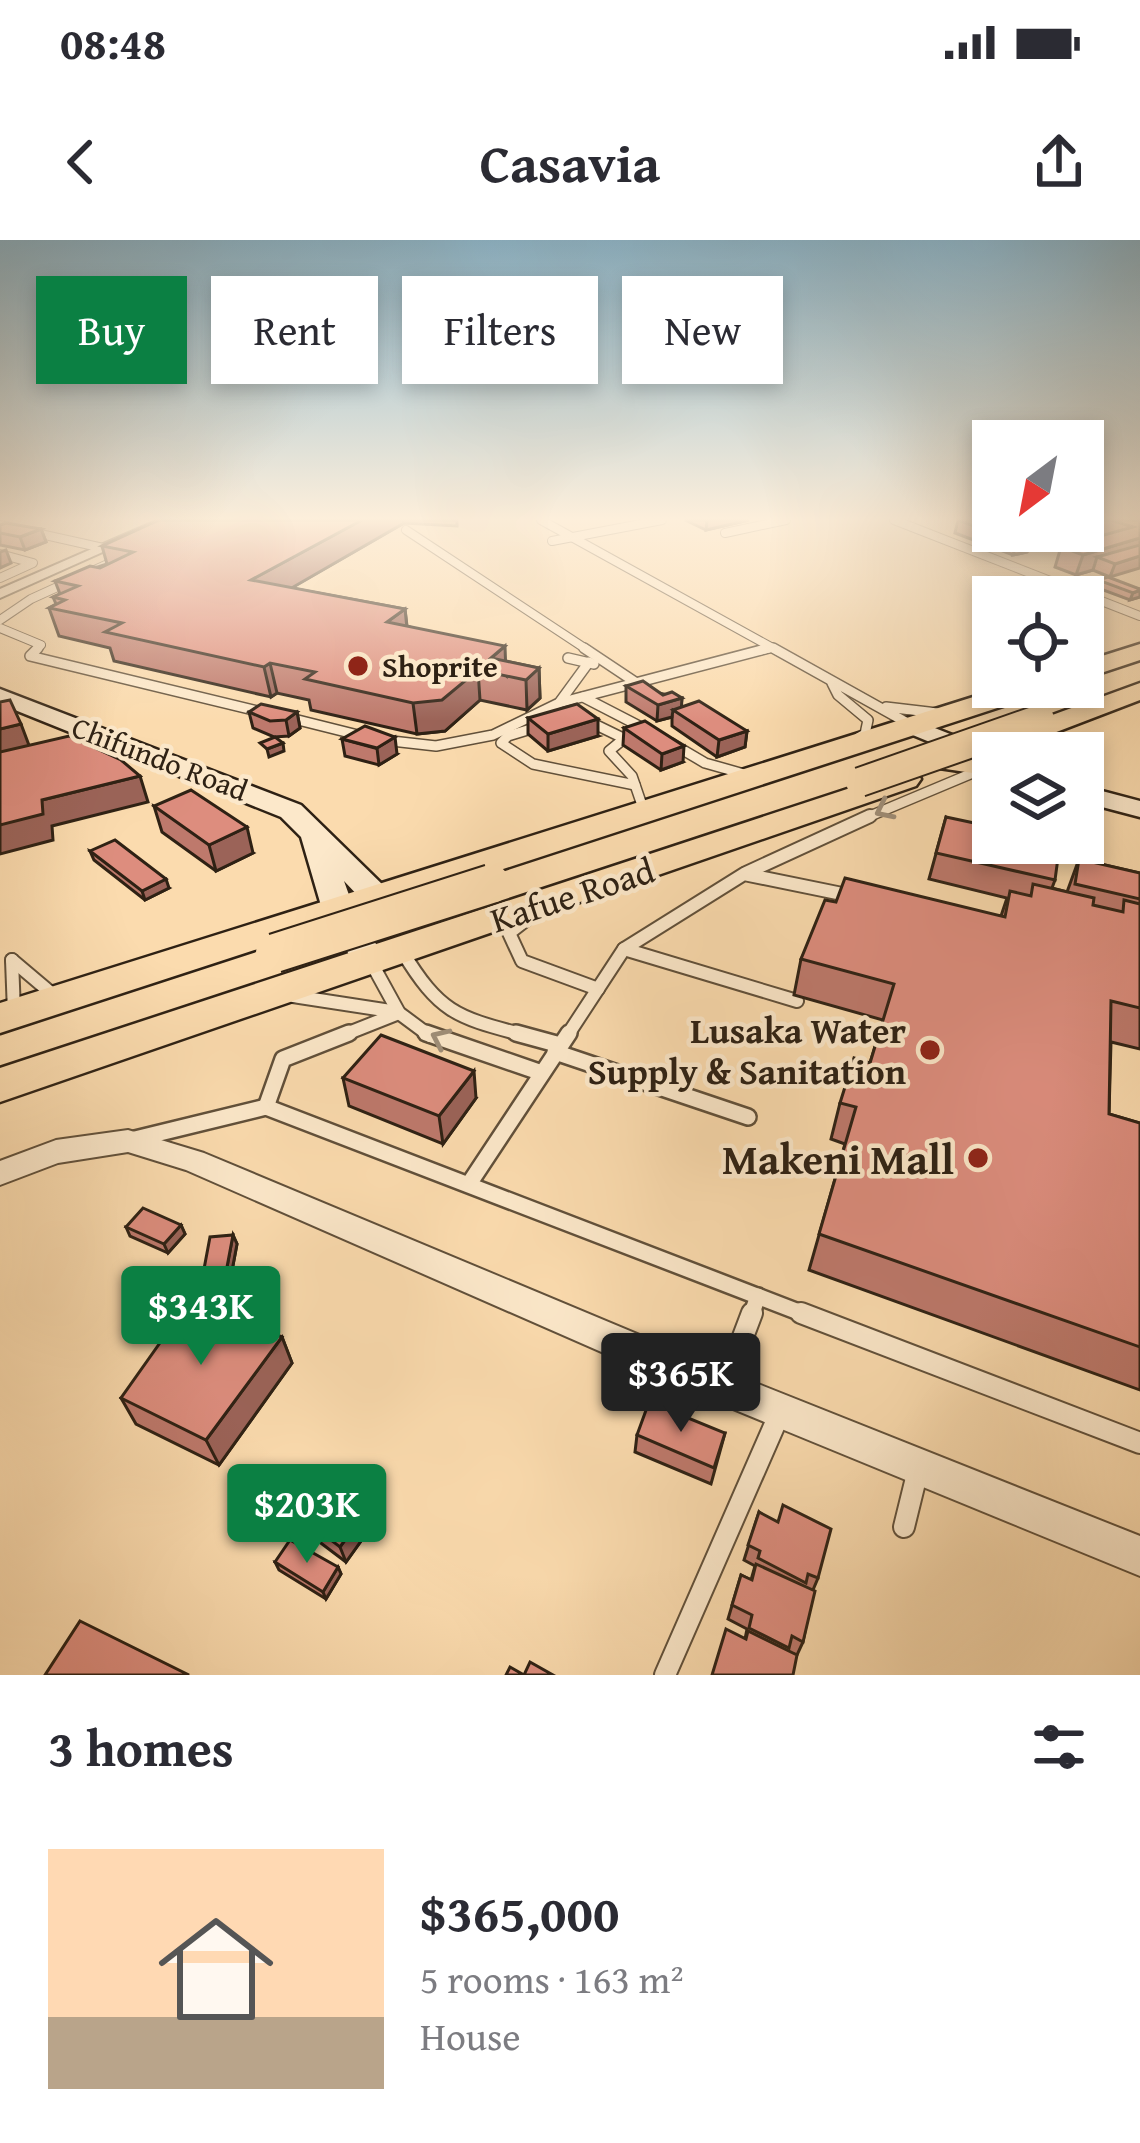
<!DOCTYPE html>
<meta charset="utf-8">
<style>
:root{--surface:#fff;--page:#f7f7f7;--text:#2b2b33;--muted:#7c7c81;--accent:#0b8043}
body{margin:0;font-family:"Gentium Book Plus",serif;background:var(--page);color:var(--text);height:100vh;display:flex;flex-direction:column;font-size:45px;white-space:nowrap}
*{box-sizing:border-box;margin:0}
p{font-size:39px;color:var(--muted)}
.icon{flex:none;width:66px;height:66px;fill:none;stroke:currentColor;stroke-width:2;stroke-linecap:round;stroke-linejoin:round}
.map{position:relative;height:1435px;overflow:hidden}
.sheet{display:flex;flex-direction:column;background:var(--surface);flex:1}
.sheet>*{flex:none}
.guide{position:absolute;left:36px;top:36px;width:1068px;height:108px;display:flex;gap:24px}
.needle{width:78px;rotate:212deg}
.buttons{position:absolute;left:972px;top:180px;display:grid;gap:24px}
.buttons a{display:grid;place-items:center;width:132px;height:132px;border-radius:0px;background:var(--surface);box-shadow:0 6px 18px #0003;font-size:60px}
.price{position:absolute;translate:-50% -102px;padding:0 27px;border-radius:12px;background:var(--accent);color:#fff;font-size:39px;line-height:78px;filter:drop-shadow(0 3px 6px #0008)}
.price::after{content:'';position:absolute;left:50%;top:72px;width:36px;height:27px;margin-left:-18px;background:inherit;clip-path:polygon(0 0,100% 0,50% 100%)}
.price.current{background:#222;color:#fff}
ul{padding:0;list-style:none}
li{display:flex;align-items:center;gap:36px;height:300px;padding:0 48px}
li span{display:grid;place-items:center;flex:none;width:336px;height:240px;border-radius:0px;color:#555}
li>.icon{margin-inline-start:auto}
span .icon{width:144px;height:144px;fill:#fffc;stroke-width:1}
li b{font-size:51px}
h2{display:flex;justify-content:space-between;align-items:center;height:144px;padding:0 48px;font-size:51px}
.pill{padding:0 42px;border-radius:0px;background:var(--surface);box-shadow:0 6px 18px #0003;font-size:42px;line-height:108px}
.pill.current{background:var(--accent);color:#fff}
.status{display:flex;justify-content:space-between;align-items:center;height:84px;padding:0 60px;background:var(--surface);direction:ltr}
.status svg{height:33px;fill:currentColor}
header{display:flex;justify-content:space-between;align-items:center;height:156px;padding:0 48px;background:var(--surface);font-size:54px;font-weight:700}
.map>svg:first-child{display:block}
</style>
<div class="status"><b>08:48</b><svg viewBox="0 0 49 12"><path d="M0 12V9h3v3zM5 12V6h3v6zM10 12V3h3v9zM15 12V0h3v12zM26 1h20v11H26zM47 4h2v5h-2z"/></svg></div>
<header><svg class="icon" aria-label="back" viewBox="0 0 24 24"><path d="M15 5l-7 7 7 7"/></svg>Casavia<svg class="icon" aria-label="share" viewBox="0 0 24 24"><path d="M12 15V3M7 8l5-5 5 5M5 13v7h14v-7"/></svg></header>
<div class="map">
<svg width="1140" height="1435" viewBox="0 0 1140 1435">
<rect width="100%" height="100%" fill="#fbdbae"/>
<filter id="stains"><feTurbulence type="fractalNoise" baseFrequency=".00167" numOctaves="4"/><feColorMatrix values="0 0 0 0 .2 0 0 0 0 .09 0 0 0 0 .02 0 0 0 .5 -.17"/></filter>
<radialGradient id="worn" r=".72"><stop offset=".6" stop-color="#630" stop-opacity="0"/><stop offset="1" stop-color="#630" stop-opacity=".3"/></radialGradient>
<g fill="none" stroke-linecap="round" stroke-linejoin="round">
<g stroke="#61503a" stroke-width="10">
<g id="lane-far4">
<path d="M541,280L778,411"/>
<path d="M894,280L1140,376"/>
<path d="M0,285L103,308"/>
<path d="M406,290L589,411"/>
<path d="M725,293L786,280"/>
<path d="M552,301L662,280"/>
<path d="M0,314L33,323L0,338"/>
<path d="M0,380L31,359L121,318"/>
<path d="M0,388L41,405L35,411"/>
<path d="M758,411L771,408"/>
</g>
</g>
<g stroke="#61503a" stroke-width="12">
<g id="lane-far3">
<path d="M38,408L30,416L266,473"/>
<path d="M584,408L635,442"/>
<path d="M773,408L911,485"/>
<path d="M568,418L594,424"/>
<path d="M832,443L838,455L868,480L865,494L858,498"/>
<path d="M583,457L645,489"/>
<path d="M559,463L769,408"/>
<path d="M886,467L937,473"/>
<path d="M286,477L374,499L436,506L493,495L559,463L589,422"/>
<path d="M586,480L623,498"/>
<path d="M544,485L508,496L501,503L533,524L635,545"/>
<path d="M626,497L609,511L632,536L644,571"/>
<path d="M671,503L705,523L751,536"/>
<path d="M863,579L975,532L993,531"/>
</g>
</g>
<g stroke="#61503a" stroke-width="16">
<g id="lane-far2">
<path d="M746,633L870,576"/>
<path d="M536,672L509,693L522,721L598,749"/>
<path d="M624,709L797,761"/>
<path d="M402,711C441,775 457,777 527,796"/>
<path d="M12,720L57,758"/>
<path d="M12,720L14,772"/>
<path d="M371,722L399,773L430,796"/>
<path d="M293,756L397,772"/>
<path d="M341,796L399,773"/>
<path d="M567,796L624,709L744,634L852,656"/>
</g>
</g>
<g stroke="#61503a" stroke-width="20">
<g id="lane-far1">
<path d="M426,793L542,833"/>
<path d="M516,793L560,805"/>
<path d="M555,812L748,877"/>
<path d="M266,867L283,819L349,793"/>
<path d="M135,899L266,867L809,1076"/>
<path d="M469,944L569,793"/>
<path d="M751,1076L758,1056"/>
</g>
</g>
<g stroke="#61503a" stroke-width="24">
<g id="lane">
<path d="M801,1073L1140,1203"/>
<path d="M724,1147L752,1073"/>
<path d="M904,1287L918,1230"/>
<path d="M665,1435L779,1175"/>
</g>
</g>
<g stroke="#61503a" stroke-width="4">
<g id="street">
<path d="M158,280H174L0,358V349Z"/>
<path d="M128,890L204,913L733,1134L1140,1296V1336L711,1160L186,930L128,912L58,923L0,945V921L56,900Z"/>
</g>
</g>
<g stroke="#2e2114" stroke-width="5">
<g id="secondary">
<path d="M0,449L301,565L387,649L406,686L390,696L379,693L362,660L344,641L354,669L386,720L381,728H357L322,669L301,597L281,577L0,464Z"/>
<path d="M912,479L998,513H993V528L903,491L900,486Z"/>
<path d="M1083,546L1140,561V577L1083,562Z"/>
</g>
</g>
<g stroke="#2e2114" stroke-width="5">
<g id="primary">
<path d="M1140,404V420L1083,439V422Z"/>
<path d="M1140,443V460L1015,508H995L990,502L995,496Z"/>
<path d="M1005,447H1047L1043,453L0,793V763Z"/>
<path d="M950,513L993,518V536L939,528L935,522L939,516Z"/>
<path d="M905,530L916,532L921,539L916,546L0,862V828Z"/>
</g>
</g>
<use href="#lane-far4" stroke="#fce8ca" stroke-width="8"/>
<use href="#lane-far3" stroke="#fce8ca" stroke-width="9"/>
<use href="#lane-far2" stroke="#fce8ca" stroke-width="12"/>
<use href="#lane-far1" stroke="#fce8ca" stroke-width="15"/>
<use href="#lane" stroke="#fce8ca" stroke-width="20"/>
<use href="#street" fill="#fce8ca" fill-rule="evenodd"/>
<use href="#secondary" fill="#fce8ca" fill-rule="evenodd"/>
<use href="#primary" fill="#fbdbae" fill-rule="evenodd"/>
<g stroke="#2e2114" stroke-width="32" stroke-linecap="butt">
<path id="primary-bridge-far1" d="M860,542L1040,479"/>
</g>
<g stroke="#2e2114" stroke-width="42" stroke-linecap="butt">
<path id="primary-bridge" d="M275,713L491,644"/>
</g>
<use href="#primary-bridge-far1" stroke="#fbdbae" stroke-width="28"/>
<use href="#primary-bridge" stroke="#fbdbae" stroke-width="38"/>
</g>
<g fill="#be796c" stroke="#2e2114" stroke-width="3">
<path d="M159,280H457V286L404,283L291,348L405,369L407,386L506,421L539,428L540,458L527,470L480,460L445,491L417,494L311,470L309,460L277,453L271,457L114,421L110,408L59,396L49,368L56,364L53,357L60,354L55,341L107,324L102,306Z"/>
<path d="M685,280H749L706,290Z"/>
<path d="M958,280L986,282L1031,298L1027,312L1013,315L955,293Z"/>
<path d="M1101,280H1140L1110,337L1093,330L1076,335L1055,327L1061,307L1098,297L1096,296Z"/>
<path d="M0,285L41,289L46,302L25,310L0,305Z"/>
<path d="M1098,340L1140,349V357L1130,360L1095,347Z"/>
<path d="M626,446L682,458L681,467L747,491L745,507L717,517L672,486V477L657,481L626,462Z"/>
<path d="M249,472H297L300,488L289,496L274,497L253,488Z"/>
<path d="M528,478L598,496L548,511L528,494Z"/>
<path d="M624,488L683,522L661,530L623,505Z"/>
<path d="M342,499L397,514L379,525L345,516Z"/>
<path d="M154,566L253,613L216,631L162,592Z"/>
<path d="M946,577L1055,640L1052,648L1067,652L1079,619L1140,633V809L1111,802L1109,874L1140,883V1150L809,1030L845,904L831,899L840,863L870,823L883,780L794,755L801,719L836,662L1001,676L1007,658L929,639Z"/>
<path d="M90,611L169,648L145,660L94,620Z"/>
<path d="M343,838L476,858L443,904L349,866Z"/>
<path d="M181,985L185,994L168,1013L130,996L126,987Z"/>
<path d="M233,995L237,1004L228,1052L205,1054L201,1045Z"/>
<path d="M282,1097L292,1123L219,1225L136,1184L121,1158Z"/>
<path d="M725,1193L711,1244L635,1212L637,1195Z"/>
<path d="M286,1266L361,1278L366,1294L346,1322L293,1282Z"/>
<path d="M759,1272L818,1338L813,1350L803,1402L797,1415L745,1399L747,1389L728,1379L741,1335L751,1340L755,1326L744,1320Z"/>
<path d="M275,1322L338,1327L341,1334L326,1359L279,1330Z"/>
</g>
<g fill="#9b6358" stroke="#2e2114" stroke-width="3">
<path d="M362,280H403L404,283L257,368L251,340Z"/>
<path d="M707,280H749L706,290Z"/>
<path d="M41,289L46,302L25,310L20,297Z"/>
<path d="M1031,298L1027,312L1013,315L1017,302Z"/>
<path d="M1140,298V316L1097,317L1093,330L1076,335L1083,315Z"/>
<path d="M6,310L11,323L0,328V312Z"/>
<path d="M1140,316V328L1110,337L1115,324Z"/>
<path d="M1140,350V357L1130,360L1133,353Z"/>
<path d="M405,369L408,398L387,382Z"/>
<path d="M505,406L506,435L491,418Z"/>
<path d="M270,423L277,453L271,457L264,427Z"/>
<path d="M539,428L540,458L527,470L526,440Z"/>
<path d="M478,430L480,460L445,491L417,494L413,463Z"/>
<path d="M682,458L681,474L673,470L672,477L657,481L658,465Z"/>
<path d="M297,472L300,488L289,496L286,480Z"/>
<path d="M598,479V496L548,511V494Z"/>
<path d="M21,484L30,508L0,515V489Z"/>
<path d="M747,491L745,507L717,517L719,500Z"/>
<path d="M395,497L397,514L379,525L377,508Z"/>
<path d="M283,503L284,511L269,517L267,509Z"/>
<path d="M684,506L683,522L661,530L662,514Z"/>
<path d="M140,536L148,562L52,586L53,600L0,614V585L42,560Z"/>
<path d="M247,587L253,613L216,631L209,605Z"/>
<path d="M166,639L169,648L145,660L142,651Z"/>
<path d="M474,831L476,858L443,904L439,876Z"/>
<path d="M181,985L185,994L168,1013L164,1004Z"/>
<path d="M233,995L237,1004L228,1052L224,1043Z"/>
<path d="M282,1097L292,1123L219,1225L206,1200Z"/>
<path d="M361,1278L366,1294L346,1322L340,1307Z"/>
<path d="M338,1327L341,1334L326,1359L323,1352Z"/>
</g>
<g fill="#dd8d7e" stroke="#2e2114" stroke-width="3">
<path d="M159,280H362L251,340L405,369L387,382L505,406L491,418L539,428L526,440L478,430L442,460L413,463L305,439L315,432L270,423L264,427L105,392L122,383L49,368L65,360L53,357L78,346L55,341L90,326L100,328L133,312L102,306Z"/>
<path d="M958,280H981L993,284V291H1012L1031,298L1017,302Z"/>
<path d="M1111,280H1140V298L1083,315L1061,307L1133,287Z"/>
<path d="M6,283L41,289L20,297L0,293V285Z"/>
<path d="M1140,305V316L1115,324L1097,317Z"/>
<path d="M1108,337L1140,349V350L1133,353L1098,340Z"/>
<path d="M643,441L663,455L672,452L682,458L658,465L626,446Z"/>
<path d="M10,460L21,484L0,489V462Z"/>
<path d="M699,461L747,491L719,500L673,470Z"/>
<path d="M261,464L297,472L286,480L270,481L249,472Z"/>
<path d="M577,464L598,479L548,494L528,478Z"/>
<path d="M645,481L684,506L662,514L624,488Z"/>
<path d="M365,486L395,497L377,508L342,499Z"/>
<path d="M69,496L121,520L140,536L42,560L43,574L0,585V512Z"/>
<path d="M275,497L283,503L267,509L260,503Z"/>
<path d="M191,550L247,587L209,605L154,566Z"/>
<path d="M946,577L993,587V603H1060L1055,640L936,613Z"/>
<path d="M115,600L166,639L142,651L90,611Z"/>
<path d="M1079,619L1140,633V659L1075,644Z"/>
<path d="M845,638L1005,677L1010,651L1031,656L1033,644L1094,658L1093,665L1123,672L1124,660L1140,664V768L1111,761L1109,874L1140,883V1107L819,994L856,867L840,863L854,818L870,823L894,744L801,719L825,660L836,662Z"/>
<path d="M381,795L474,831L439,876L343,838Z"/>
<path d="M143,968L181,985L164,1004L126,987Z"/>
<path d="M233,995L224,1043L201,1045L210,997Z"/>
<path d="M191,1059L282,1097L206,1200L121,1158Z"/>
<path d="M649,1162L725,1193L714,1228L637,1195Z"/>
<path d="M307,1239L361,1278L340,1307L286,1266Z"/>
<path d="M783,1265L831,1289L818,1338L808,1334L806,1343L758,1318L760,1311L748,1305L759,1272L778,1282Z"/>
<path d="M290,1300L338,1327L323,1352L275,1322Z"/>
<path d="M756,1324L815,1351L803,1402L792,1396L789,1408L749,1388L752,1375L732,1365L741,1335L752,1340Z"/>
<path d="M80,1381L189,1435H45Z"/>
<path d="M726,1389L746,1399L748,1391L797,1415L793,1435H712Z"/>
<path d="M530,1422L553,1435H524Z"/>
<path d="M510,1427L524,1435H506Z"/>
</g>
<defs><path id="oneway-chevron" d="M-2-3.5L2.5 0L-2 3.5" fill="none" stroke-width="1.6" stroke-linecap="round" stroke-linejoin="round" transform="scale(3)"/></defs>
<g stroke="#9f8e78">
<use href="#oneway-chevron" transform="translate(884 570) rotate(154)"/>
<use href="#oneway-chevron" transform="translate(440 798) rotate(-155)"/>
</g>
<linearGradient id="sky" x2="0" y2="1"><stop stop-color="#8bb7ce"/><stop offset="0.58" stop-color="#fdefdb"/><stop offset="1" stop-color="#fdefdb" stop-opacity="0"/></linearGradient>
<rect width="1140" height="481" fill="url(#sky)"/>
<g fill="#8f2418" stroke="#fce8ca" stroke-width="4.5">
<circle cx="358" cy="426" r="12"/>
<circle cx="930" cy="810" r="12"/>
<circle cx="978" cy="918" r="12"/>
</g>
<g text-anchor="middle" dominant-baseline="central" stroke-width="9" stroke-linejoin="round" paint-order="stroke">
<g font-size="30" font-weight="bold" fill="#2e2114" stroke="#fce8ca" text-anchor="start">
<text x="382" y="426">Shoprite</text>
</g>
<g font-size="30" fill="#2e2114" stroke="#fce8ca">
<text transform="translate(160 518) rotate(21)">Chifundo Road</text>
</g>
<g font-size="36" fill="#2e2114" stroke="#fce8ca">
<text transform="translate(572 654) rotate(-18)">Kafue Road</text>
</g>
<g font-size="36" font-weight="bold" fill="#2e2114" stroke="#fce8ca" text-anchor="end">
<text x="906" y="789">Lusaka Water<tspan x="906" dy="41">Supply &amp; Sanitation</tspan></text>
</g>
<g font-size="42" font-weight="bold" fill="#2e2114" stroke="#fce8ca" text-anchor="end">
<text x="954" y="918">Makeni Mall</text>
</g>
</g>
<rect width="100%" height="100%" filter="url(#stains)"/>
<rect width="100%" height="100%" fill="url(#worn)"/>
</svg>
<div class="buttons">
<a><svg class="needle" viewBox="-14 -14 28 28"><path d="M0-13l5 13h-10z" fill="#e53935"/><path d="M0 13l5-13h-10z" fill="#7c7c81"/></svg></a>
<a><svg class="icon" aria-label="locate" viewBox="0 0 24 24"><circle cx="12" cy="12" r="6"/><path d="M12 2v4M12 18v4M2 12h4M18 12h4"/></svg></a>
<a><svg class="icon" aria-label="layers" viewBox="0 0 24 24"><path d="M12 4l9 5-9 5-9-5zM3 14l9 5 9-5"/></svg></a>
</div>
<b class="price" style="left:201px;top:1128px">$343K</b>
<b class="price current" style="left:681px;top:1195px">$365K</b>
<b class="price" style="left:307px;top:1326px">$203K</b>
<div class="guide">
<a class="pill current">Buy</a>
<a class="pill">Rent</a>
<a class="pill">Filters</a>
<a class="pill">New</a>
</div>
</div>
<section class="sheet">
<h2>3 homes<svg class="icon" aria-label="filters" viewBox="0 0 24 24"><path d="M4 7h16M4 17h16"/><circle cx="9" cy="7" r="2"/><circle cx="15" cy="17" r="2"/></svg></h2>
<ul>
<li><span style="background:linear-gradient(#ffd9b3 70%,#b9a48a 0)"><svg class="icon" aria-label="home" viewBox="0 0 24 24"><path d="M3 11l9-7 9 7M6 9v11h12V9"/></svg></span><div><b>$365,000</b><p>5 rooms · 163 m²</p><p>House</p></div></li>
</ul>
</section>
